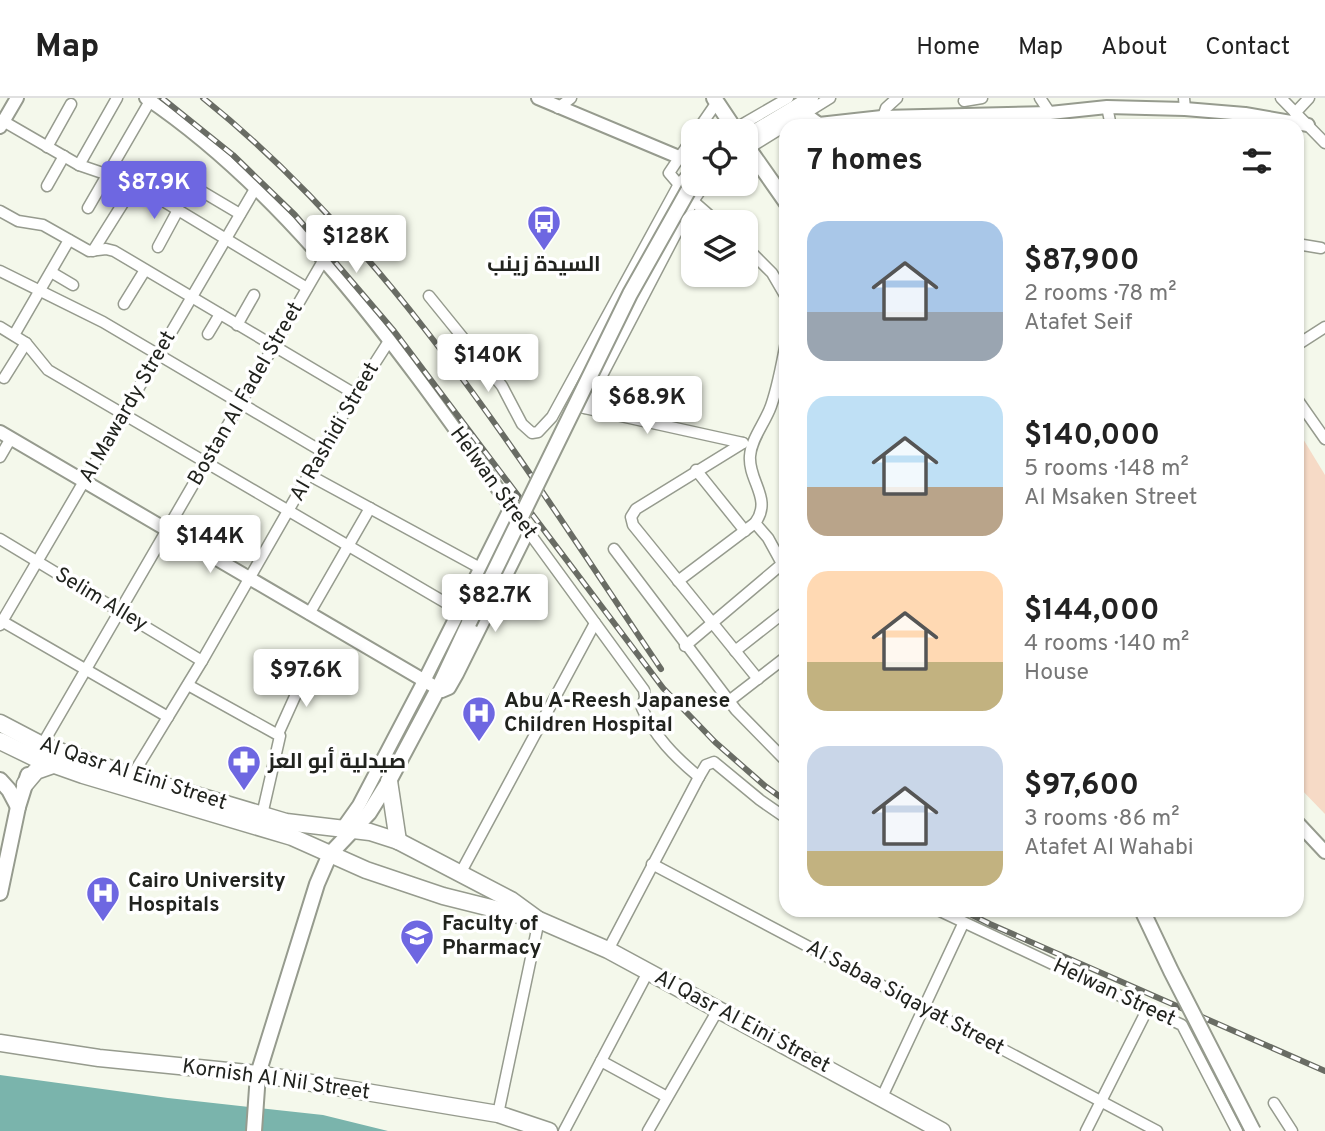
<!DOCTYPE html>
<meta charset="utf-8">
<style>
:root{--surface:#fff;--page:#f2f2f2;--text:#222;--muted:#767676;--line:#e0e0e0;--accent:#6e67e1}
body{margin:0;font-family:Overpass,Cairo,sans-serif;background:var(--page);color:var(--text);height:100vh;display:flex;flex-direction:column;font-size:26px;white-space:nowrap}
*{box-sizing:border-box;margin:0}
p{font-size:23px;color:var(--muted)}
.icon{flex:none;width:38px;height:38px;fill:none;stroke:currentColor;stroke-width:2;stroke-linecap:round;stroke-linejoin:round}
.map{position:relative;flex:1;overflow:hidden}
.sheet{position:absolute;left:779px;top:21px;width:525px;height:798px;display:flex;flex-direction:column;background:var(--surface);border-radius:21px;box-shadow:0 2px 5px #0004}
.sheet>*{flex:none}
.controls{position:absolute;left:681px;top:21px;display:grid;gap:14px}
.controls a{display:grid;place-items:center;width:77px;height:77px;border-radius:14px;background:var(--surface);box-shadow:0 2px 5px #0004;font-size:35px}
.price{position:absolute;translate:-50% -60px;padding:0 16px;border-radius:7px;background:#fff;color:#222;font-size:23px;line-height:46px;filter:drop-shadow(0 2px 4px #0008)}
.price::after{content:'';position:absolute;left:50%;top:42px;width:21px;height:16px;margin-left:-10px;background:inherit;clip-path:polygon(0 0,100% 0,50% 100%)}
.price.active{background:var(--accent);color:#fff}
ul{padding:0;list-style:none}
li{display:flex;align-items:center;gap:21px;height:175px;padding:0 28px}
li span{display:grid;place-items:center;flex:none;width:196px;height:140px;border-radius:21px;color:#555}
li>.icon{margin-inline-start:auto}
span .icon{width:84px;height:84px;fill:#fffc;stroke-width:1}
li b{font-size:30px}
h2{display:flex;justify-content:space-between;align-items:center;height:84px;padding:0 28px;font-size:30px}
header{display:flex;align-items:center;gap:42px;box-sizing:border-box;height:98px;padding:0 35px;background:var(--surface);border-bottom:2px solid var(--line)}
header strong{font-size:33px}
nav{display:flex;gap:38px;margin-inline-start:auto;font-size:24px}
.map>svg:first-child{display:block}
</style>
<header>
<strong>Map</strong>
<nav><a>Home</a><a>Map</a><a>About</a><a>Contact</a></nav>
</header>
<div class="map">
<svg width="1325" height="1033" viewBox="0 0 1325 1033">
<rect width="100%" height="100%" fill="#f4f8eb"/>
<path fill="#f6dac6" d="M1297,331L1325,377V716L1297,687Z"/>
<path fill="#7ab4ac" d="M0,977L168,1000L323,1017L388,1033H0Z"/>
<g fill="none" stroke-linecap="round" stroke-linejoin="round">
<g stroke="#969b8e" stroke-width="13">
<g id="minor">
<path d="M1040,0L1050,15"/>
<path d="M1184,0L1185,11"/>
<path d="M1281,0L1325,45"/>
<path d="M964,3L982,0"/>
<path d="M1107,9L1111,28"/>
<path d="M558,10L571,0"/>
<path d="M1295,15L1309,0"/>
<path d="M3,23L79,67L135,86L307,190"/>
<path d="M880,28L886,10L897,0"/>
<path d="M1069,28H1083"/>
<path d="M1243,28L1245,16"/>
<path d="M697,33L717,4"/>
<path d="M731,33L788,0"/>
<path d="M693,39L669,75L693,103L717,124"/>
<path d="M47,49L71,6"/>
<path d="M746,52L830,0"/>
<path d="M79,67L117,0"/>
<path d="M164,71L240,116"/>
<path d="M47,88L64,58"/>
<path d="M88,110L150,3"/>
<path d="M0,113L18,123L43,127L89,153L106,151L114,153L355,296"/>
<path d="M1297,146L1321,150"/>
<path d="M158,149L178,112"/>
<path d="M746,149L772,175L786,199"/>
<path d="M93,153L135,86"/>
<path d="M0,173L103,224L323,354"/>
<path d="M51,174L73,187"/>
<path d="M429,198L502,288L522,326L532,335L538,334L552,319L678,88L693,69"/>
<path d="M124,206L145,172"/>
<path d="M237,227L254,197"/>
<path d="M0,229L26,245L48,272L458,512"/>
<path d="M208,236L220,216"/>
<path d="M14,237L69,142"/>
<path d="M1297,247L1325,229"/>
<path d="M4,280L26,245"/>
<path d="M1297,301L1325,341"/>
<path d="M580,309L743,345"/>
<path d="M585,310L693,103L705,86"/>
<path d="M743,345L636,411L631,419L633,427L758,581"/>
<path d="M0,359L11,340"/>
<path d="M696,372L745,433"/>
<path d="M309,377L480,470"/>
<path d="M755,425L768,440L785,471"/>
<path d="M528,433L644,592L645,599L642,610C654,638 675,659 699,679L706,667L714,664L760,702L786,720"/>
<path d="M0,441L202,563"/>
<path d="M614,451L736,612L786,663"/>
<path d="M678,483L755,425C773,401 748,383 750,358C751,341 765,325 771,308C778,288 782,266 786,244"/>
<path d="M309,516L370,410"/>
<path d="M0,522L168,619"/>
<path d="M0,527L255,91"/>
<path d="M685,548L782,466"/>
<path d="M735,553L786,513"/>
<path d="M188,587L280,638L262,717"/>
<path d="M729,603L786,559"/>
<path d="M278,636L306,574"/>
<path d="M42,647L323,163"/>
<path d="M132,678L202,563L355,296L389,243"/>
<path d="M652,766L1157,1033"/>
<path d="M461,774L595,525"/>
<path d="M938,812L1182,927L1237,1033"/>
<path d="M608,852L699,679"/>
<path d="M601,963L667,999"/>
<path d="M882,999L963,826"/>
<path d="M1274,1005L1292,1033"/>
<path d="M498,1016L539,822"/>
<path d="M564,1033L648,874"/>
<path d="M648,1033L719,910"/>
<path d="M1086,1033L1148,910"/>
</g>
</g>
<g stroke="#969b8e" stroke-width="16">
<g id="tertiary">
<path d="M538,0L693,65"/>
<path d="M804,15L819,26L882,19L1050,15L1107,9L1185,11L1245,16L1308,27"/>
<path d="M0,29L17,0"/>
<path d="M0,334L442,593L449,590L457,576L528,433C418,280 304,107 146,0"/>
<path d="M1297,724L1325,754"/>
<path d="M342,731L359,707L424,583L511,409"/>
</g>
</g>
<g stroke="#969b8e" stroke-width="18">
<g id="secondary">
<path d="M0,682L9,692L18,709"/>
<path d="M0,795L18,709L28,677"/>
</g>
</g>
<g stroke="#969b8e" stroke-width="18">
<g id="primary">
<path d="M714,0L736,33"/>
<path d="M746,39L811,0"/>
<path d="M746,47L786,104"/>
<path d="M254,1033L258,976L317,786L330,756L369,715L389,683L438,591L469,525"/>
</g>
</g>
<g stroke="#969b8e" stroke-width="19">
<g id="trunk">
<path d="M0,625L42,647L132,678L286,724L370,734L398,743L511,802L537,821"/>
<path d="M0,643L35,660L83,677L292,739L366,772L443,798L539,822L608,852L942,1033"/>
<path d="M389,683L398,743"/>
<path d="M25,686L36,673L53,667"/>
<path d="M0,945L99,960L258,976L498,1016L549,1033"/>
</g>
</g>
<use href="#minor" stroke="#fff" stroke-width="10"/>
<use href="#tertiary" stroke="#fff" stroke-width="12"/>
<use href="#secondary" stroke="#fff" stroke-width="14"/>
<use href="#primary" stroke="#fff" stroke-width="14"/>
<use href="#trunk" stroke="#fff" stroke-width="16"/>
<g stroke="#696c64" stroke-width="6">
<g id="rail">
<path d="M162,0L233,57L295,117L394,233L663,590L715,644L765,688L786,703"/>
<path d="M203,0C393,152 526,371 661,571"/>
<path d="M962,812L990,826L1325,973"/>
</g>
</g>
<use href="#rail" stroke="#fff" stroke-width="3.5" stroke-dasharray="10" stroke-linecap="butt"/>
<g stroke="#969b8e" stroke-width="18" stroke-linecap="butt">
<g id="primary-bridge">
<path d="M469,525L630,196L693,84"/>
<path d="M1142,812L1171,873L1253,1033"/>
</g>
</g>
<use href="#primary-bridge" stroke="#fff" stroke-width="14"/>
</g>
<defs>
<g id="bus-pin" transform="scale(1.75)"><path d="M0 17L-7.5 6A9.5 9.5 0 1 1 7.5 6Z" fill="#6e67e1" stroke="#fff"/><path d="M-5-6H5V4H4V6H2V4H-2V6H-4V4H-5ZM-3.5-4V0h7V-4ZM-3.5 1.2v1.5H-2V1.2ZM2 1.2v1.5H3.5V1.2Z" fill="#fff"/></g>
<g id="hospital-pin" transform="scale(1.75)"><path d="M0 17L-7.5 6A9.5 9.5 0 1 1 7.5 6Z" fill="#6e67e1" stroke="#fff"/><path d="M-5-5h3v3.5h4V-5h3V5h-3V1.5h-4V5h-3Z" fill="#fff"/></g>
<g id="pharmacy-pin" transform="scale(1.75)"><path d="M0 17L-7.5 6A9.5 9.5 0 1 1 7.5 6Z" fill="#6e67e1" stroke="#fff"/><path d="M-2-6h4v4h4v4h-4v4h-4v-4h-4v-4h4Z" fill="#fff"/></g>
<g id="university-pin" transform="scale(1.75)"><path d="M0 17L-7.5 6A9.5 9.5 0 1 1 7.5 6Z" fill="#6e67e1" stroke="#fff"/><path d="M0-5L7-2L0 1L-7-2ZM-4 1L0 2.5L4 1V4Q0 6-4 4Z" fill="#fff"/></g>
</defs>
<g fill-rule="evenodd">
<use href="#bus-pin" x="544" y="124"/>
<use href="#hospital-pin" x="479" y="615"/>
<use href="#pharmacy-pin" x="244" y="664"/>
<use href="#hospital-pin" x="103" y="795"/>
<use href="#university-pin" x="417" y="838"/>
</g>
<g text-anchor="middle" dominant-baseline="central" stroke-width="7" stroke-linejoin="round" paint-order="stroke">
<g font-size="21" font-weight="bold" fill="#21231e" stroke="#fff" text-anchor="start">
<text x="544" y="167" text-anchor="middle">السيدة زينب</text>
<text x="504" y="603">Abu A-Reesh Japanese<tspan x="504" dy="24">Children Hospital</tspan></text>
<text x="268" y="664">صيدلية أبو العز</text>
<text x="128" y="783">Cairo University<tspan x="128" dy="24">Hospitals</tspan></text>
<text x="442" y="826">Faculty of<tspan x="442" dy="24">Pharmacy</tspan></text>
</g>
<g font-size="21" fill="#21231e" stroke="#fff">
<text transform="translate(246 296) rotate(-60)">Bostan Al Fadel Street</text>
<text transform="translate(128 309) rotate(-60)">Al Mawardy Street</text>
<text transform="translate(335 334) rotate(-60)">Al Rashidi Street</text>
<text transform="translate(493 385) rotate(54)">Helwan Street</text>
<text transform="translate(101 502) rotate(31)">Selim Alley</text>
<text transform="translate(133 676) rotate(18)">Al Qasr Al Eini Street</text>
<text transform="translate(1114 895) rotate(25)">Helwan Street</text>
<text transform="translate(905 900) rotate(28)">Al Sabaa Siqayat Street</text>
<text transform="translate(742 924) rotate(28)">Al Qasr Al Eini Street</text>
<text transform="translate(276 982) rotate(8)">Kornish Al Nil Street</text>
</g>
</g>
</svg>
<div class="controls">
<a><svg class="icon" aria-label="locate" viewBox="0 0 24 24"><circle cx="12" cy="12" r="6"/><path d="M12 2v4M12 18v4M2 12h4M18 12h4"/></svg></a>
<a><svg class="icon" aria-label="layers" viewBox="0 0 24 24"><path d="M12 4l9 5-9 5-9-5zM3 14l9 5 9-5"/></svg></a>
</div>
<b class="price active" style="left:154px;top:123px">$87.9K</b>
<b class="price" style="left:356px;top:177px">$128K</b>
<b class="price" style="left:488px;top:296px">$140K</b>
<b class="price" style="left:647px;top:338px">$68.9K</b>
<b class="price" style="left:210px;top:477px">$144K</b>
<b class="price" style="left:495px;top:536px">$82.7K</b>
<b class="price" style="left:306px;top:611px">$97.6K</b>
<section class="sheet">
<h2>7 homes<svg class="icon" aria-label="filters" viewBox="0 0 24 24"><path d="M4 7h16M4 17h16"/><circle cx="9" cy="7" r="2"/><circle cx="15" cy="17" r="2"/></svg></h2>
<ul>
<li><span style="background:linear-gradient(#a9c7e8 65%,#9aa5b1 0)"><svg class="icon" aria-label="home" viewBox="0 0 24 24"><path d="M3 11l9-7 9 7M6 9v11h12V9"/></svg></span><div><b>$87,900</b><p>2 rooms · 78 m²</p><p>Atafet Seif</p></div></li>
<li><span style="background:linear-gradient(#bfe0f5 65%,#b9a48a 0)"><svg class="icon" aria-label="home" viewBox="0 0 24 24"><path d="M3 11l9-7 9 7M6 9v11h12V9"/></svg></span><div><b>$140,000</b><p>5 rooms · 148 m²</p><p>Al Msaken Street</p></div></li>
<li><span style="background:linear-gradient(#ffd9b3 65%,#c2b280 0)"><svg class="icon" aria-label="home" viewBox="0 0 24 24"><path d="M3 11l9-7 9 7M6 9v11h12V9"/></svg></span><div><b>$144,000</b><p>4 rooms · 140 m²</p><p>House</p></div></li>
<li><span style="background:linear-gradient(#c9d6e8 75%,#c2b280 0)"><svg class="icon" aria-label="home" viewBox="0 0 24 24"><path d="M3 11l9-7 9 7M6 9v11h12V9"/></svg></span><div><b>$97,600</b><p>3 rooms · 86 m²</p><p>Atafet Al Wahabi</p></div></li>
</ul>
</section>
</div>
